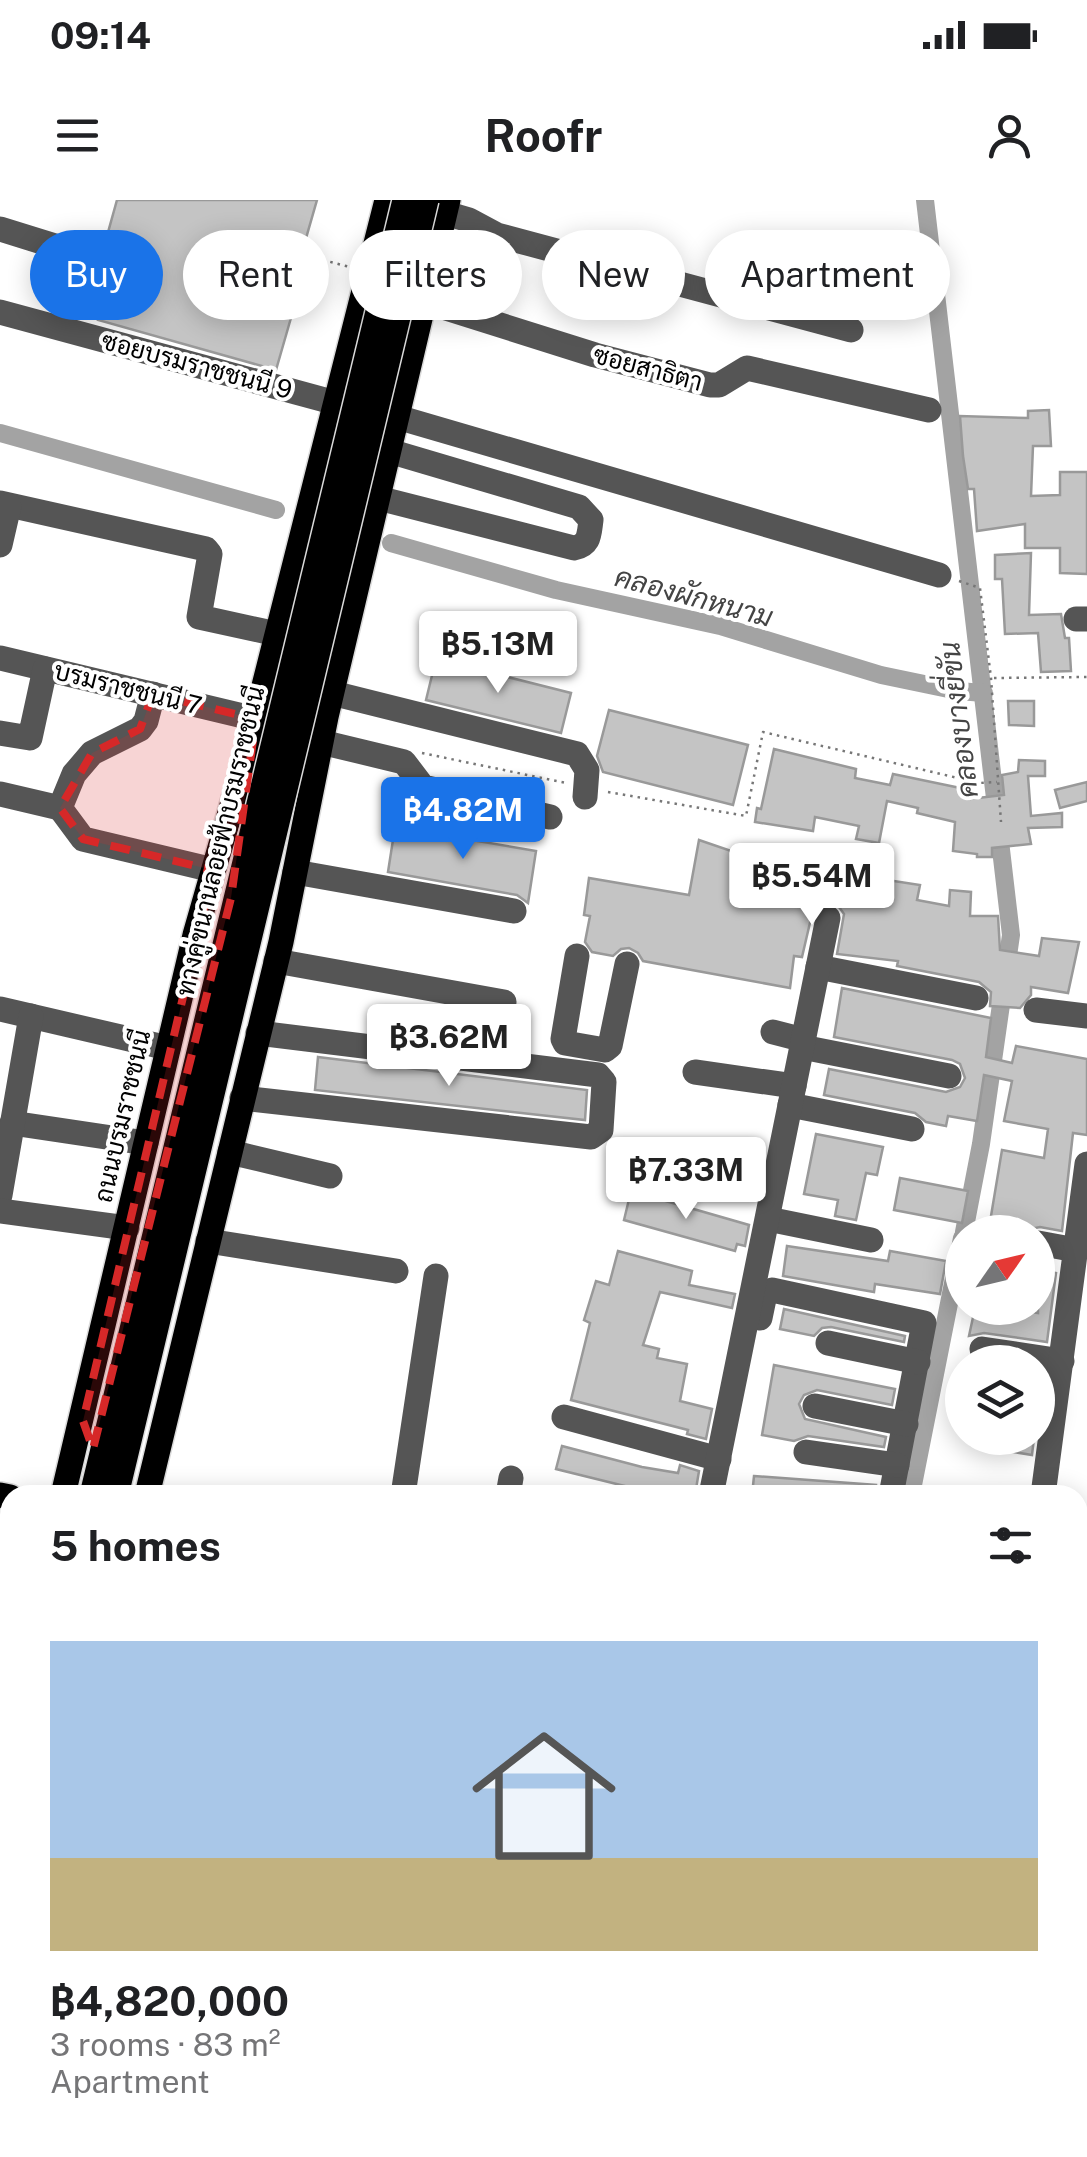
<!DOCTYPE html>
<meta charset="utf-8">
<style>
:root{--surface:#fff;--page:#f6f6f6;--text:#202124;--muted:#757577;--accent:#1a73e8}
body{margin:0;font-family:"Public Sans",Sarabun,sans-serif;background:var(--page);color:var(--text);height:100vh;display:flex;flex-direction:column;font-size:38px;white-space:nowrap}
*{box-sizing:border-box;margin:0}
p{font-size:32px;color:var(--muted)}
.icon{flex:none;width:55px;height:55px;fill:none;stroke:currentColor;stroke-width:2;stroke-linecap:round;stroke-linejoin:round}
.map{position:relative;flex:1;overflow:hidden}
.drawer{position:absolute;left:0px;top:1285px;width:1088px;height:672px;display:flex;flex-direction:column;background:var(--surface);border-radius:30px 30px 0 0;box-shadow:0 5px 25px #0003}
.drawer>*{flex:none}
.hud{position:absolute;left:30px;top:30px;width:1028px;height:90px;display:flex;gap:20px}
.needle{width:65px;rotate:56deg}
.tools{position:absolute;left:945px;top:1015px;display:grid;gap:20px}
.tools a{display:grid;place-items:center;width:110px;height:110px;border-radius:50%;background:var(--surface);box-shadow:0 5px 25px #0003;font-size:50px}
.price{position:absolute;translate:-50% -85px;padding:0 22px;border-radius:10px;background:#fff;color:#222;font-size:32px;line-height:65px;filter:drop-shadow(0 2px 5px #0008)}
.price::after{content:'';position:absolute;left:50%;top:60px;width:30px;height:22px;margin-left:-15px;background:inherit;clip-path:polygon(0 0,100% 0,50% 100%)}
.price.current{background:var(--accent);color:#fff}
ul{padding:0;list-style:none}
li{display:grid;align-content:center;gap:20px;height:530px;padding:0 50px}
li span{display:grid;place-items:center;height:310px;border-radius:0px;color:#555}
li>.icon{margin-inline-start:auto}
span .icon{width:180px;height:180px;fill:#fffc;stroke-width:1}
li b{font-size:42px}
h2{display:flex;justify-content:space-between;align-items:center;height:120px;padding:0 50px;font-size:42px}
.pill{padding:0 35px;border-radius:45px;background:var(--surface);box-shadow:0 5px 25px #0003;font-size:35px;line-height:90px}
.pill.current{background:var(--accent);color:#fff}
.status{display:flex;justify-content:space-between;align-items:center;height:70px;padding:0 50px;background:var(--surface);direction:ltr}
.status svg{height:28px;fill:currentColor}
header{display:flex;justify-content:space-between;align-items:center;height:130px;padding:0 50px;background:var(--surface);font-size:45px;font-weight:700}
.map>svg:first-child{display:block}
</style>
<div class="status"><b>09:14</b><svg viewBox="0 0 49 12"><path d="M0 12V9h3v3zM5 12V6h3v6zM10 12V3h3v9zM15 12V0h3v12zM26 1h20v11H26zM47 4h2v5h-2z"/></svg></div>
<header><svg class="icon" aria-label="menu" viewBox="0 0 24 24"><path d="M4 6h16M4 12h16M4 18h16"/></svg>Roofr<svg class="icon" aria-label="person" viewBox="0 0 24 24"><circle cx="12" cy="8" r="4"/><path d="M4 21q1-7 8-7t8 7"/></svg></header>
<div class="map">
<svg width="1087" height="1957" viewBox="0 0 1087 1957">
<rect width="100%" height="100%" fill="#fff"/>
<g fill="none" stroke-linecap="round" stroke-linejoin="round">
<g stroke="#a3a3a3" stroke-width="18">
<path d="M925,0L1011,735L981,944L964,1032"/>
<path d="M0,233L276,310"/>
<path d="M391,343L556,390L720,426L881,475L958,491L984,493"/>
<path d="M911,1295L962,1038"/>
<path d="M829,1948L830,1957"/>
</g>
</g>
<g fill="#c4c4c4" stroke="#999" stroke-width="2.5">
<path d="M117,0H317L296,73L303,76L276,170L98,120L121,41L107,36Z"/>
<path d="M1049,210L1051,246H1033L1031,296L1060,295V272H1087V374L1060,373V348H1025V324L977,331L974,289H968L963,256L960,216L1028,218V211Z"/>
<path d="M1031,353L1029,415L1061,414L1065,438H1069L1071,471L1041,472L1038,433L1005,434L1002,379H995V355Z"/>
<path d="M436,459L571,493L561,533L426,500Z"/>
<path d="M1008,501H1034V526L1009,525Z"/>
<path d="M609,510L748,545L733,605L603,572L597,556Z"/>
<path d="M774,549L856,569L855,578L890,585L893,574L970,590L969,599L1004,595L1002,575L1018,572L1019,560L1045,561V576H1028L1031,616L1062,613V627L1028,628L1031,644L992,648V657H977V654L953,651L955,622L917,613L918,608L887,601L879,643L856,639L859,626L815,617L813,631L755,622L757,608L761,609Z"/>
<path d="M1087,582V601L1060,608L1055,590Z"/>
<path d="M395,627L536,651L528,703L517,695L388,672Z"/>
<path d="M699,640L746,656L745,662L812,673L811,681L860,688L861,676L920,685L917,700L949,706L950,690L971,692L970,716H998L1000,750L1039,756L1042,738L1079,742L1068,793L1031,787V795L1020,808L990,806L991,792L979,782L897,766L898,761L837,754L844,714L839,707L830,702L817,707L812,714L802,757L794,756L790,788L643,761L638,753L629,748L621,749L613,756L592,752L585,742L590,716L584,715L589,678L689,695Z"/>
<path d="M842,788L991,818L986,857L1012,863L1016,846L1087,859V935L1073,933L1062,1031L1040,1027L1016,1032L989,1028L1002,950L1044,958L1048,929L1004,921L1012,881L984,875L977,921L948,916L946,926L926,922L915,913L824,895L829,869L946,892L960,887L965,878L960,864L952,860L834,837Z"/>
<path d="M318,857L587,890L585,920L315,890Z"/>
<path d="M816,934L883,947L877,975L866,973L856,1020L835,1016L838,1000L804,994Z"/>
<path d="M900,978L968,991L962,1023L894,1010Z"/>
<path d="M631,991L749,1025L745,1046L737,1044L735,1051L624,1020Z"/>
<path d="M787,1046L888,1061L890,1051L946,1061L940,1094L875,1084L874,1092L783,1076Z"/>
<path d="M618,1051L692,1071L689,1085L735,1094L732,1108L660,1092L643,1145L659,1149L657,1158L687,1164L680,1201L712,1209L706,1239L687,1234L688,1230L571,1200L590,1123L584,1120L596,1081L609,1085Z"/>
<path d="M1038,1070L1056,1073L1047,1142L984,1133L969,1136L975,1108H1004L1038,1113Z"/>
<path d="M784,1109L905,1136L904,1142L831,1127L822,1128L814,1136L780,1129Z"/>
<path d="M774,1165L895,1189L892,1205L817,1190L804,1195L799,1204L805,1219L886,1237L884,1247L808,1236L794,1241L762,1235Z"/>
<path d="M972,1238H1034L1032,1255L971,1245Z"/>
<path d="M562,1246L642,1267L678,1273L680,1265L699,1271L695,1295H661L556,1269Z"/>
<path d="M754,1276L876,1285L875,1295H752Z"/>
</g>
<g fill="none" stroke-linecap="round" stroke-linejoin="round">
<path stroke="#d9d9d9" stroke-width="25" stroke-dasharray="25 12" stroke-linecap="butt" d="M0,1317L10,1318"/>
<g stroke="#dbdbdb" stroke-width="28">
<g id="major">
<path d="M0,1295L10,1297"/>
<path d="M63,1295L195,735L247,553L387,0"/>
<path d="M147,1295L281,742L326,517L448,0"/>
<path d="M0,1347L10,1348"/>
<path d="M1078,1397L1087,1398"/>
<path d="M1078,1421L1087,1424"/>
<path d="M0,1549L10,1511"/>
<path d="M0,1620L10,1586"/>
<path d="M0,1655L10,1622"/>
<path d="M0,1732L10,1700"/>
<path d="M0,1762L10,1729"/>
<path d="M0,1825L10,1794"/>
</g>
</g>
<g stroke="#777" stroke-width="2.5" stroke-dasharray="2.5 5" stroke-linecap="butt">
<path d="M959,381L980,388L991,478L1001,622"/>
<path d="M994,478L1087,477"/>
<path d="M422,553L566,583"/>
<path d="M608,592L746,616L763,532L979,583L997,582"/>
<path d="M0,1388L6,1368"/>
<path d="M840,1948V1957"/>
</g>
<g stroke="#555" stroke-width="25">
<path d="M445,13L469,20L497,35L851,130"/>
<path d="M0,29L87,56"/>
<path d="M424,101L595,155L710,185H719L747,168L929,210"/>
<path d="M0,112L336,203"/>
<path d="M397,217L939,375"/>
<path d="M378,298L574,348C590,345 589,334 591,320L579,307L389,251"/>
<path d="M0,303L206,349L210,354L199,417L277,434"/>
<path d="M0,345L9,306"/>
<path d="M1076,419H1087"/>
<path d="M0,458L256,519"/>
<path d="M332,493L577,554L587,570L585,597"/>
<path d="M153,494L146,521L140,529L92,553L74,574L60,608L83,639L213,670"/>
<path d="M0,533L30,538L45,469"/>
<path d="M321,542L404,562L423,587L550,617"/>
<path d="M0,594L60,608"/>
<path d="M295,672L514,711"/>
<path d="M577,756L563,839L565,843L605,850L610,846L627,764"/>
<path d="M276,761L504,802"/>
<path d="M818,767L976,798"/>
<path d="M0,809L168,848"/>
<path d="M1036,810L1087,816"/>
<path d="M773,832L804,840"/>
<path d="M802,847L949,876"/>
<path d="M695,872L794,886"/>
<path d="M242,898L591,937L601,930L604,882L598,875L258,833"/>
<path d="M790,905L912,929"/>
<path d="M12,923L146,943"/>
<path d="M230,952L330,976"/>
<path d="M0,995L31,816"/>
<path d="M0,1011L127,1028"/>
<path d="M768,1019L871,1040"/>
<path d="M208,1041L396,1071"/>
<path d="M1038,1043L1076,1050"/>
<path d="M760,1118L765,1094L772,1090L924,1123L891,1295"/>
<path d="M828,1143L918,1162"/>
<path d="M982,1149L1062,1161"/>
<path d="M815,1206L906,1224"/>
<path d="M564,1217L719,1259"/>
<path d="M806,1252L897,1265"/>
<path d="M403,1295L436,1076"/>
<path d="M508,1295L511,1278"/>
<path d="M711,1295L828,718"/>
<path d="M1043,1295L1087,964"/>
<path d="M1078,1461L1081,1434"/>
<path d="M1078,1702L1087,1703"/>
<path d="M1078,1799L1087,1801"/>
<path d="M1078,1896L1087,1897"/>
<path d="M0,1929L10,1930"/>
<path d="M81,1948L83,1957"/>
<path d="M205,1948V1957"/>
<path d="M425,1948L426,1957"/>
<path d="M629,1948L630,1957"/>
<path d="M1036,1948L1037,1957"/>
<path d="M285,1957L284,1949L301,1948"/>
</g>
<use href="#major" stroke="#000" stroke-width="25"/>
<g stroke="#000" stroke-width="5" stroke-dasharray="15 5 2.5 5" stroke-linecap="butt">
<path d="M0,1369H10"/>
<path d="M1078,1418H1087"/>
</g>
<g stroke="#dbdbdb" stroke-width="28" stroke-linecap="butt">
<g id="major-bridge">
<path d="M92,1295L405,0"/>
<path d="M116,1295L426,0"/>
</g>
</g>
<g stroke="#777" stroke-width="2.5" stroke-dasharray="2.5 5" stroke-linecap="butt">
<path d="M323,60L365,71"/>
<path d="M426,86L440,89"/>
</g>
<use href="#major-bridge" stroke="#000" stroke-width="25"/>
</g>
<path fill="#d62828" fill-opacity="0.2" stroke="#d62828" stroke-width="8" stroke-dasharray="20 12" stroke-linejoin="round" d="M153,494L256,519L231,698L93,1249L83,1221L213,670L83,639L60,608L92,553L140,529Z"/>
<g text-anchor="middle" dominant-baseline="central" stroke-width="8" stroke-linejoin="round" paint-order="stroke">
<g font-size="25" fill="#000" stroke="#fff">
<text transform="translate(197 165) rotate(15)">ซอยบรมราชชนนี 9</text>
<text transform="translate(648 168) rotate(15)">ซอยสาธิตา</text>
<text transform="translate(128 488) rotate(14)">บรมราชชนนี 7</text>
<text transform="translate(220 641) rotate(-77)">ทางคู่ขนานลอยฟ้าบรมราชชนนี</text>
<text transform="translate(122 916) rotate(-77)">ถนนบรมราชชนนี</text>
</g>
<g font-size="28" font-style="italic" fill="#444" stroke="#fff">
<text transform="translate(694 396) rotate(15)">คลองผักหนาม</text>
<text transform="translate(958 520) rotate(-97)">คลองบางยี่ขัน</text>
</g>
</g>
</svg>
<div class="tools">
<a><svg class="needle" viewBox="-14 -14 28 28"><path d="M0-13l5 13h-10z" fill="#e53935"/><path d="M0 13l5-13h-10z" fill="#757577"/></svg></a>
<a><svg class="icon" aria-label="layers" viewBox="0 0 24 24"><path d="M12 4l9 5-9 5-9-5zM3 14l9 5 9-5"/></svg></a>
</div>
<b class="price" style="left:498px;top:496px">฿5.13M</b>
<b class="price current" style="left:463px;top:662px">฿4.82M</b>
<b class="price" style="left:812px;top:728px">฿5.54M</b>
<b class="price" style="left:449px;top:889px">฿3.62M</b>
<b class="price" style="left:686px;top:1022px">฿7.33M</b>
<div class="hud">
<a class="pill current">Buy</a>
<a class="pill">Rent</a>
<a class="pill">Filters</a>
<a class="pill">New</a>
<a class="pill">Apartment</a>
</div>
<section class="drawer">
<h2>5 homes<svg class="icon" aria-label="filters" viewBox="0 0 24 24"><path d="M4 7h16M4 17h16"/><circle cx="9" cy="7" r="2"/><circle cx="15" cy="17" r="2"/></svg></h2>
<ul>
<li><span style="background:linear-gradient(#a9c7e8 70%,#c2b280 0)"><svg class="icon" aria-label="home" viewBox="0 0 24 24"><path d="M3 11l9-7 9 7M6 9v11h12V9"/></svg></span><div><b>฿4,820,000</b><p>3 rooms · 83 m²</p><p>Apartment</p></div></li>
</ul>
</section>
</div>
